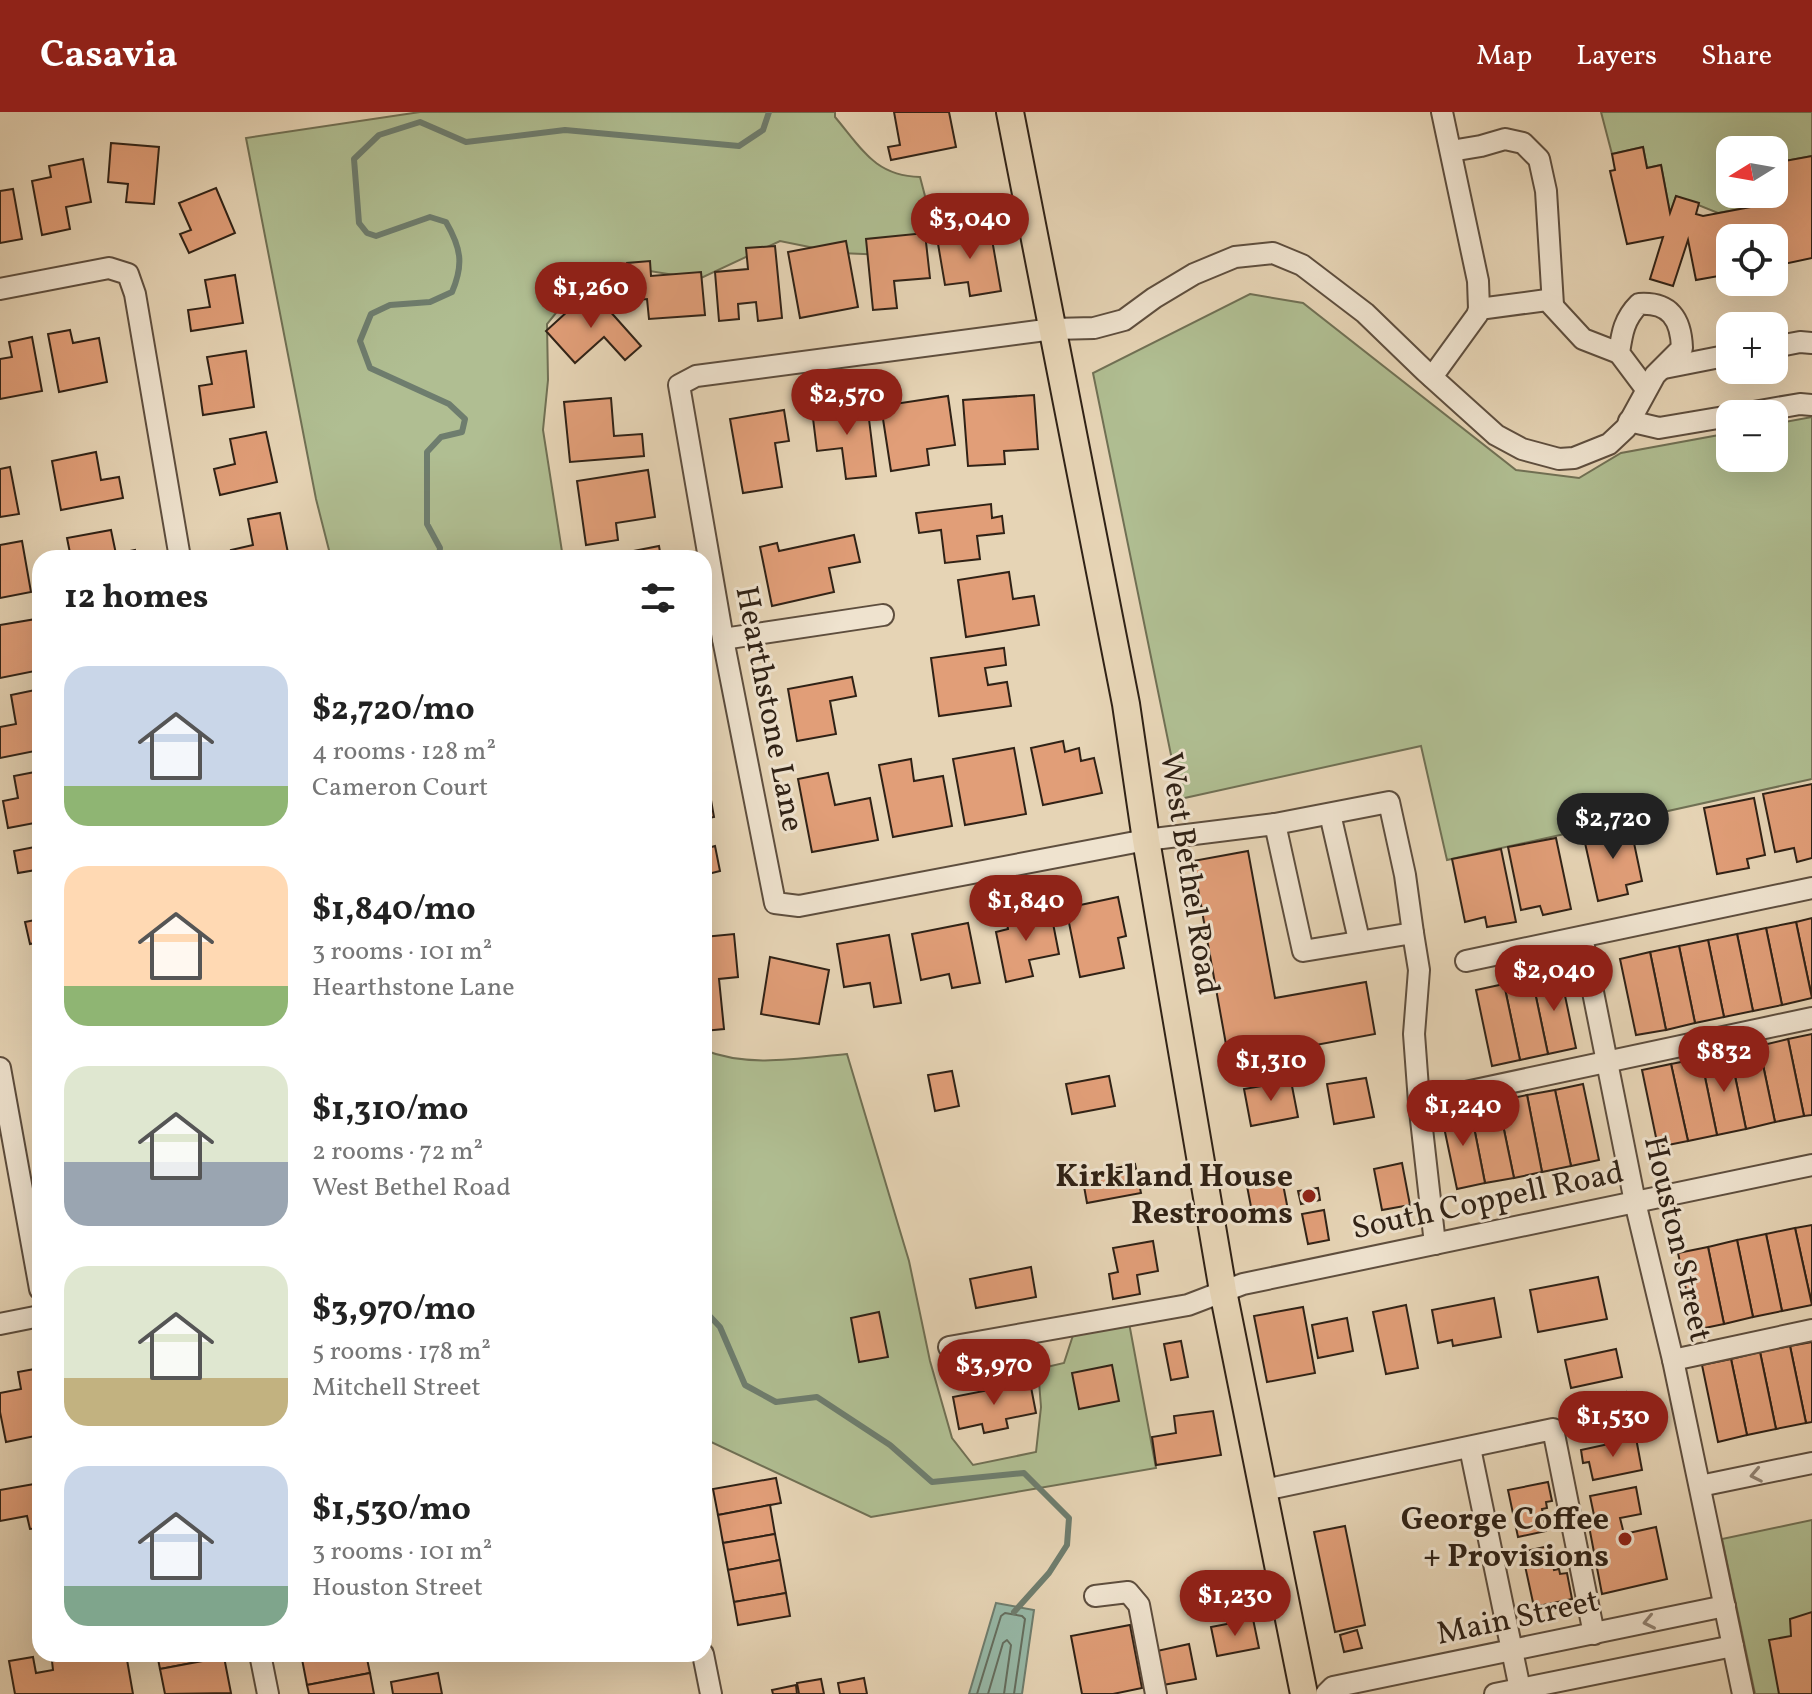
<!DOCTYPE html>
<meta charset="utf-8">
<style>
:root{--surface:#fff;--page:#f6f6f6;--text:#222;--muted:#767676;--accent:#8f2418}
body{margin:0;font-family:Vollkorn,serif;background:var(--page);color:var(--text);height:100vh;display:flex;flex-direction:column;font-size:30px;white-space:nowrap}
*{box-sizing:border-box;margin:0}
p{font-size:26px;color:var(--muted)}
.icon{flex:none;width:44px;height:44px;fill:none;stroke:currentColor;stroke-width:2;stroke-linecap:round;stroke-linejoin:round}
.map{position:relative;flex:1;overflow:hidden}
.details{position:absolute;left:32px;top:438px;width:680px;height:1112px;display:flex;flex-direction:column;background:var(--surface);border-radius:24px;box-shadow:0 8px 32px #0002}
.details>*{flex:none}
.needle{width:52px;rotate:259deg}
.fabs{position:absolute;left:1716px;top:24px;display:grid;gap:16px}
.fabs a{display:grid;place-items:center;width:72px;height:72px;border-radius:16px;background:var(--surface);box-shadow:0 8px 32px #0002;font-size:40px}
.price{position:absolute;translate:-50% -68px;padding:0 18px;border-radius:28px;background:var(--accent);color:#fff;font-size:26px;line-height:52px;filter:drop-shadow(0 2px 4px #0008)}
.price::after{content:'';position:absolute;left:50%;top:48px;width:24px;height:18px;margin-left:-12px;background:inherit;clip-path:polygon(0 0,100% 0,50% 100%)}
.price.active{background:#222;color:#fff}
ul{padding:0;list-style:none}
li{display:flex;align-items:center;gap:24px;height:200px;padding:0 32px}
li span{display:grid;place-items:center;flex:none;width:224px;height:160px;border-radius:24px;color:#555}
li>.icon{margin-inline-start:auto}
span .icon{width:96px;height:96px;fill:#fffc;stroke-width:1}
li b{font-size:34px}
h2{display:flex;justify-content:space-between;align-items:center;height:96px;padding:0 32px;font-size:34px}
header{display:flex;align-items:center;gap:48px;box-sizing:border-box;height:112px;padding:0 40px;background:var(--accent);color:#fff}
header strong{font-size:38px}
nav{display:flex;gap:44px;margin-inline-start:auto;font-size:28px}
.map>svg:first-child{display:block}
</style>
<header>
<strong>Casavia</strong>
<nav><a>Map</a><a>Layers</a><a>Share</a></nav>
</header>
<div class="map">
<svg width="1812" height="1582" viewBox="0 0 1812 1582">
<rect width="100%" height="100%" fill="#e6d4b5"/>
<filter id="stains"><feTurbulence type="fractalNoise" baseFrequency=".0025" numOctaves="4"/><feColorMatrix values="0 0 0 0 .2 0 0 0 0 .09 0 0 0 0 .02 0 0 0 .5 -.17"/></filter>
<radialGradient id="worn" r=".72"><stop offset=".6" stop-color="#630" stop-opacity="0"/><stop offset="1" stop-color="#630" stop-opacity=".3"/></radialGradient>
<g fill="#b0be92" stroke="#707054" stroke-width="2">
<path d="M420,0H835V5C862,37 875,64 920,65L925,84L915,109L919,137L888,143L839,141L780,129L699,167L625,155L576,176L547,212L548,268L543,318L563,446H331L316,387L246,26Z"/>
<path d="M1601,0H1812V44L1774,51V38H1730V82H1749L1751,95L1718,101L1676,84L1670,101L1661,53L1647,56L1643,35L1612,42Z"/>
<path d="M1250,182L1303,191L1516,358L1579,366L1621,341L1730,321V346H1774V312L1812,305V667L1447,748L1421,634L1180,687L1093,261Z"/>
<path d="M704,938C748,956 801,946 847,942L909,1149L930,1249L952,1326L973,1353L1036,1340L1041,1295L1038,1257L1064,1251L1077,1211L1127,1200L1156,1356L871,1405L711,1330L704,1318Z"/>
<path d="M1812,1408V1582H1755L1722,1427Z"/>
</g>
<path fill="#97b9a8" stroke="#6e7d6e" stroke-width="2" d="M996,1491L1034,1498L1022,1582H969Z"/>
<g fill="none" stroke-linecap="round" stroke-linejoin="round">
<g stroke="#646e5f" stroke-width="2">
<path d="M977,1582L1001,1504L1005,1501L1022,1504L1025,1507L1014,1582"/>
<path d="M988,1582L1003,1531L1007,1528L1011,1533L1004,1582"/>
</g>
<g stroke="#6e7d6e" stroke-width="6">
<path d="M439,446L440,436L427,412V340L441,325L462,320L465,307L449,292L370,256L360,229L371,202L390,193L430,190L452,180C464,152 461,136 446,110L430,105L376,124L367,121L359,111L354,47L379,23L420,10L466,30L565,18L739,34L763,18L769,0"/>
<path d="M704,1198L720,1215L745,1273L776,1290L817,1285L890,1333L932,1370L1024,1361L1069,1406L1067,1433L1049,1461L1014,1500"/>
</g>
</g>
<g fill="#e19e78" stroke="#302216" stroke-width="2">
<path d="M894,0H949L956,35L891,48L888,35L900,33Z"/>
<path d="M111,31L159,35L154,92L126,90L128,72L108,70Z"/>
<path d="M1643,35L1647,56L1661,53L1670,101L1676,84L1699,91L1696,102L1703,104L1751,95L1749,82H1774V51L1812,44V146L1774,154V126H1730V162L1696,168L1688,128L1673,174L1650,167L1663,125L1627,132L1610,59L1615,58L1612,42Z"/>
<path d="M83,47L91,90L66,95L70,117L42,123L32,69L51,65L49,54Z"/>
<path d="M216,76L235,121L189,141L180,122L191,118L179,91Z"/>
<path d="M13,77L22,127L0,131V79Z"/>
<path d="M990,116L1001,179L970,184L968,170L945,173L937,126Z"/>
<path d="M925,121L930,166L894,169L897,196L873,198L866,127Z"/>
<path d="M846,129L858,195L800,206L788,140Z"/>
<path d="M775,134L782,206L758,209L756,190L738,192L739,207L719,209L715,160L748,157L746,136Z"/>
<path d="M650,149L651,164L701,160L705,203L649,207L647,187L630,189L627,151Z"/>
<path d="M235,163L243,211L191,219L188,198L210,195L205,168Z"/>
<path d="M591,178L641,234L625,248L604,225L575,251L546,219Z"/>
<path d="M70,218L73,231L99,226L107,270L59,280L48,222Z"/>
<path d="M32,225L42,279L0,287V247L12,245L9,230Z"/>
<path d="M246,239L254,295L203,303L199,274L212,272L207,245Z"/>
<path d="M1034,283L1038,337L1004,339L1005,352L968,354L963,288Z"/>
<path d="M948,284L955,333L927,337L929,353L891,359L881,294Z"/>
<path d="M611,286L614,324L642,322L644,344L570,350L564,290Z"/>
<path d="M867,291L876,364L846,367L842,336L817,339L812,298Z"/>
<path d="M784,298L789,329L775,331L782,375L743,381L730,307Z"/>
<path d="M266,320L277,370L220,383L214,357L235,352L230,327Z"/>
<path d="M96,340L101,368L119,365L123,386L61,398L52,349Z"/>
<path d="M10,355L19,402L0,405V357Z"/>
<path d="M648,358L655,405L616,411L618,428L586,433L577,369Z"/>
<path d="M991,392L992,406L1002,404L1004,421L977,424L980,447L945,451L941,418L919,421L916,401Z"/>
<path d="M280,401L289,446H233L231,438L253,433L248,407Z"/>
<path d="M111,418L116,442L135,438L137,446H71L67,426Z"/>
<path d="M854,423L860,450L829,456L834,480L772,494L760,435L777,431L779,439Z"/>
<path d="M22,429L31,480L0,486V433Z"/>
<path d="M659,434L661,446H598Z"/>
<path d="M1009,460L1013,487L1034,484L1039,513L966,525L958,468Z"/>
<path d="M36,507L40,529V558L0,566V513Z"/>
<path d="M1004,536L1006,553L985,556L988,573L1007,570L1011,594L939,604L931,546Z"/>
<path d="M852,565L856,584L830,589L836,622L797,629L788,577Z"/>
<path d="M40,577V638L0,646V615L16,612L11,583Z"/>
<path d="M1063,629L1065,640L1079,636L1081,649L1094,646L1102,681L1043,693L1031,636Z"/>
<path d="M1014,636L1026,702L965,713L953,647Z"/>
<path d="M911,647L914,669L943,664L952,714L893,725L879,653Z"/>
<path d="M40,659V710L8,716L3,689L18,686L14,664Z"/>
<path d="M704,660H706L714,705L704,707Z"/>
<path d="M828,661L835,693L870,686L878,728L812,740L798,667Z"/>
<path d="M1812,672V746L1797,750L1794,736L1775,740L1763,682Z"/>
<path d="M1754,686L1765,743L1747,747L1749,756L1717,762L1704,696Z"/>
<path d="M1630,712L1642,769L1626,773L1628,782L1598,789L1583,722Z"/>
<path d="M1556,726L1571,797L1543,803L1540,794L1521,798L1508,735Z"/>
<path d="M40,734V778L36,758L18,761L14,739Z"/>
<path d="M715,734L720,759L704,763V737Z"/>
<path d="M1501,737L1516,810L1487,815L1485,805L1465,810L1452,747Z"/>
<path d="M1248,739L1275,886L1366,870L1375,922L1229,949L1193,749Z"/>
<path d="M1118,785L1126,824L1118,826L1124,856L1080,865L1066,796Z"/>
<path d="M1050,796L1059,842L1029,848L1033,864L1006,870L996,820L1008,817L1006,805Z"/>
<path d="M1812,806V886L1796,810Z"/>
<path d="M40,807V830L30,832L25,810Z"/>
<path d="M1796,810L1812,886L1782,893L1766,816Z"/>
<path d="M968,811L980,871L952,876L949,862L921,868L912,822Z"/>
<path d="M1766,816L1782,893L1753,899L1737,822Z"/>
<path d="M734,822L738,865L719,867L724,917L704,919V825Z"/>
<path d="M1737,822L1753,899L1724,905L1708,828Z"/>
<path d="M889,823L901,891L874,895L870,871L844,875L837,832Z"/>
<path d="M1708,828L1724,905L1695,911L1679,834Z"/>
<path d="M1679,834L1695,911L1666,918L1650,840Z"/>
<path d="M1650,840L1666,918L1636,923L1620,847Z"/>
<path d="M770,845L829,858L819,912L761,902Z"/>
<path d="M1560,860L1576,936L1548,942L1532,866Z"/>
<path d="M1532,866L1548,942L1520,948L1504,872Z"/>
<path d="M1504,872L1520,948L1492,954L1476,878Z"/>
<path d="M1812,922V1003L1804,1004L1788,927Z"/>
<path d="M1788,927L1804,1004L1775,1010L1759,934Z"/>
<path d="M1759,934L1775,1010L1746,1017L1730,940Z"/>
<path d="M1730,940L1746,1017L1717,1023L1701,946Z"/>
<path d="M1701,946L1717,1023L1688,1029L1671,952Z"/>
<path d="M1671,952L1688,1029L1658,1035L1642,958Z"/>
<path d="M952,959L959,994L935,999L928,963Z"/>
<path d="M1109,964L1115,994L1072,1002L1066,972Z"/>
<path d="M1366,966L1374,1005L1334,1012L1327,972Z"/>
<path d="M1291,969L1298,1005L1251,1014L1244,977Z"/>
<path d="M1583,972L1599,1048L1571,1054L1555,978Z"/>
<path d="M1555,978L1571,1054L1542,1060L1527,983Z"/>
<path d="M1527,983L1542,1060L1514,1066L1498,989Z"/>
<path d="M1498,989L1514,1066L1485,1071L1470,995Z"/>
<path d="M1470,995L1485,1071L1457,1077L1441,1001Z"/>
<path d="M1402,1051L1410,1093L1382,1098L1374,1057Z"/>
<path d="M1135,1052L1141,1081L1087,1091L1082,1063Z"/>
<path d="M1282,1067L1288,1098L1253,1105L1247,1074Z"/>
<path d="M1318,1076L1320,1088L1301,1092L1298,1079Z"/>
<path d="M1324,1098L1329,1128L1308,1132L1302,1102Z"/>
<path d="M1812,1113V1193L1795,1116Z"/>
<path d="M1795,1116L1812,1193L1782,1199L1766,1122Z"/>
<path d="M1766,1122L1782,1199L1753,1205L1737,1128Z"/>
<path d="M1737,1128L1753,1205L1724,1212L1708,1135Z"/>
<path d="M1153,1129L1158,1159L1137,1163L1140,1182L1113,1187L1109,1162L1118,1160L1113,1136Z"/>
<path d="M1708,1135L1724,1212L1695,1218L1678,1141Z"/>
<path d="M1031,1155L1036,1185L976,1196L970,1167Z"/>
<path d="M1598,1165L1607,1207L1538,1220L1530,1178Z"/>
<path d="M1494,1186L1501,1225L1453,1234L1452,1228L1438,1231L1432,1198Z"/>
<path d="M1406,1193L1418,1256L1386,1262L1373,1200Z"/>
<path d="M1303,1195L1315,1261L1267,1270L1254,1204Z"/>
<path d="M879,1200L888,1245L859,1250L851,1206Z"/>
<path d="M1347,1206L1353,1239L1318,1246L1312,1213Z"/>
<path d="M1181,1229L1188,1265L1171,1268L1164,1232Z"/>
<path d="M1812,1230V1310L1806,1311L1790,1234Z"/>
<path d="M1790,1234L1806,1311L1776,1317L1760,1240Z"/>
<path d="M1616,1237L1622,1265L1571,1276L1565,1248Z"/>
<path d="M1760,1240L1776,1317L1747,1323L1731,1247Z"/>
<path d="M1731,1247L1747,1323L1718,1330L1702,1253Z"/>
<path d="M1112,1253L1119,1289L1079,1297L1072,1261Z"/>
<path d="M40,1256V1323L6,1330L0,1300V1281L21,1277L18,1260Z"/>
<path d="M1030,1270L1036,1301L1006,1307L1008,1316L984,1321L982,1312L959,1317L953,1285Z"/>
<path d="M1626,1280L1632,1313L1582,1323L1576,1291Z"/>
<path d="M1213,1299L1221,1343L1156,1353L1152,1325L1176,1321L1174,1304Z"/>
<path d="M1636,1326L1642,1358L1593,1368L1589,1350L1583,1351L1581,1338Z"/>
<path d="M776,1366L781,1391L718,1403L713,1377Z"/>
<path d="M1548,1370L1552,1389L1546,1390L1547,1396L1542,1397L1546,1419L1518,1425L1508,1378Z"/>
<path d="M40,1371V1416L30,1417L27,1404L0,1409V1378Z"/>
<path d="M1636,1375L1641,1402L1620,1406L1624,1422L1656,1415L1667,1467L1602,1482L1588,1409L1595,1408L1590,1384Z"/>
<path d="M770,1393L775,1422L723,1431L718,1403Z"/>
<path d="M1345,1414L1365,1513L1335,1520L1314,1420Z"/>
<path d="M775,1422L780,1448L728,1458L723,1431Z"/>
<path d="M1549,1434L1554,1458L1559,1457L1560,1462L1567,1461L1572,1487L1534,1495L1522,1440Z"/>
<path d="M780,1448L786,1481L734,1490L728,1458Z"/>
<path d="M786,1481L790,1504L738,1513L734,1490Z"/>
<path d="M1812,1500V1582H1779L1769,1528L1791,1524L1790,1507Z"/>
<path d="M1253,1507L1259,1536L1217,1544L1211,1515Z"/>
<path d="M1130,1513L1142,1576L1113,1582H1082L1071,1524Z"/>
<path d="M1357,1518L1362,1536L1344,1540L1340,1523Z"/>
<path d="M1189,1532L1196,1567L1163,1573L1157,1539Z"/>
<path d="M92,1542H126L133,1582H15L9,1549L33,1545L36,1561L53,1558L52,1549Z"/>
<path d="M157,1542H223L224,1545L160,1557Z"/>
<path d="M301,1542H366L370,1561L307,1573Z"/>
<path d="M224,1545L231,1581L165,1582L160,1557Z"/>
<path d="M370,1561L374,1582H309L307,1573Z"/>
<path d="M438,1561L442,1582H393L391,1570Z"/>
<path d="M864,1566L867,1582H840L838,1571Z"/>
<path d="M821,1567L824,1582H799L797,1571Z"/>
<path d="M796,1573L797,1582H773L772,1578Z"/>
</g>
<g fill="none" stroke-linecap="round" stroke-linejoin="round">
<g stroke="#5e4e3e" stroke-width="24">
<g id="minor">
<path d="M1451,39L1481,34L1505,27L1523,31L1539,47L1546,79L1553,193"/>
<path d="M0,177L109,156L128,162L135,182L180,446"/>
<path d="M1479,197L1547,188L1583,227L1619,241"/>
<path d="M1774,235L1800,230L1812,231"/>
<path d="M1664,256L1730,243"/>
<path d="M1432,265L1477,203L1479,197L1478,169L1442,0"/>
<path d="M1742,302L1800,292L1812,293"/>
<path d="M1629,309L1659,316L1730,304"/>
<path d="M723,527L883,503"/>
<path d="M1330,702L1359,828"/>
<path d="M1275,712L1389,690L1405,763L1413,821"/>
<path d="M1582,825L1635,1090L1673,1248L1743,1582"/>
<path d="M1466,849L1812,776"/>
<path d="M0,956L40,1177"/>
<path d="M1419,990L1812,906"/>
<path d="M1435,1132L1419,990L1414,922L1419,858L1413,821L1303,839L1275,712L1146,728L799,794L775,791L723,527L679,273L696,264L1053,217L1094,216L1124,208L1154,186L1194,162L1235,145L1273,141L1302,153L1365,201L1425,259L1496,323L1522,337L1559,347L1574,346L1609,332L1626,316L1655,263L1682,236C1681,207 1670,190 1639,192C1624,207 1622,221 1619,241L1646,277"/>
<path d="M0,1212L40,1204"/>
<path d="M949,1235L1188,1193L1243,1172L1812,1053"/>
<path d="M1673,1248L1812,1218"/>
<path d="M1470,1336L1520,1577"/>
<path d="M1700,1374L1812,1351"/>
<path d="M1264,1378L1553,1317L1594,1522"/>
<path d="M1095,1484L1128,1480L1139,1493L1156,1582"/>
<path d="M260,1542L268,1582"/>
<path d="M703,1542L711,1582"/>
<path d="M1326,1582L1333,1575L1725,1494"/>
<path d="M1495,1582L1733,1534"/>
</g>
</g>
<g stroke="#302216" stroke-width="30">
<path id="major" d="M1010,0L1126,592L1146,728L1223,1179L1304,1582"/>
</g>
<use href="#minor" stroke="#efe3cf" stroke-width="20"/>
<use href="#major" stroke="#e6d4b5" stroke-width="26"/>
</g>
<defs><path id="oneway-chevron" d="M-2-3.5L2.5 0L-2 3.5" fill="none" stroke-width="1.6" stroke-linecap="round" stroke-linejoin="round" transform="scale(2)"/></defs>
<g stroke="#908272">
<use href="#oneway-chevron" transform="translate(1756 1363) rotate(169)"/>
<use href="#oneway-chevron" transform="translate(1649 1510) rotate(168)"/>
</g>
<g fill="#8f2418" stroke="#efe3cf" stroke-width="3">
<circle cx="1309" cy="1084" r="8"/>
<circle cx="1625" cy="1427" r="8"/>
</g>
<g text-anchor="middle" dominant-baseline="central" stroke-width="6" stroke-linejoin="round" paint-order="stroke">
<g font-size="32" fill="#302216" stroke="#efe3cf">
<text transform="translate(768 597) rotate(79)">Hearthstone Lane</text>
<text transform="translate(1188 762) rotate(81)">West Bethel Road</text>
<text transform="translate(1488 1090) rotate(-12)">South Coppell Road</text>
<text transform="translate(1676 1127) rotate(77)">Houston Street</text>
<text transform="translate(1518 1507) rotate(-12)">Main Street</text>
</g>
<g font-size="32" font-weight="bold" fill="#302216" stroke="#efe3cf" text-anchor="end">
<text x="1293" y="1066">Kirkland House<tspan x="1293" dy="37">Restrooms</tspan></text>
<text x="1609" y="1409">George Coffee<tspan x="1609" dy="37">+ Provisions</tspan></text>
</g>
</g>
<rect width="100%" height="100%" filter="url(#stains)"/>
<rect width="100%" height="100%" fill="url(#worn)"/>
</svg>
<div class="fabs">
<a><svg class="needle" viewBox="-14 -14 28 28"><path d="M0-13l5 13h-10z" fill="#e53935"/><path d="M0 13l5-13h-10z" fill="#767676"/></svg></a>
<a><svg class="icon" aria-label="locate" viewBox="0 0 24 24"><circle cx="12" cy="12" r="6"/><path d="M12 2v4M12 18v4M2 12h4M18 12h4"/></svg></a>
<a>+</a>
<a>−</a>
</div>
<b class="price" style="left:970px;top:149px">$3,040</b>
<b class="price" style="left:591px;top:218px">$1,260</b>
<b class="price" style="left:847px;top:325px">$2,570</b>
<b class="price active" style="left:1613px;top:749px">$2,720</b>
<b class="price" style="left:1026px;top:831px">$1,840</b>
<b class="price" style="left:1554px;top:901px">$2,040</b>
<b class="price" style="left:1724px;top:982px">$832</b>
<b class="price" style="left:1271px;top:991px">$1,310</b>
<b class="price" style="left:1463px;top:1036px">$1,240</b>
<b class="price" style="left:994px;top:1295px">$3,970</b>
<b class="price" style="left:1613px;top:1347px">$1,530</b>
<b class="price" style="left:1235px;top:1526px">$1,230</b>
<section class="details">
<h2>12 homes<svg class="icon" aria-label="filters" viewBox="0 0 24 24"><path d="M4 7h16M4 17h16"/><circle cx="9" cy="7" r="2"/><circle cx="15" cy="17" r="2"/></svg></h2>
<ul>
<li><span style="background:linear-gradient(#c9d6e8 75%,#8fb573 0)"><svg class="icon" aria-label="home" viewBox="0 0 24 24"><path d="M3 11l9-7 9 7M6 9v11h12V9"/></svg></span><div><b>$2,720/mo</b><p>4 rooms · 128 m²</p><p>Cameron Court</p></div></li>
<li><span style="background:linear-gradient(#ffd9b3 75%,#8fb573 0)"><svg class="icon" aria-label="home" viewBox="0 0 24 24"><path d="M3 11l9-7 9 7M6 9v11h12V9"/></svg></span><div><b>$1,840/mo</b><p>3 rooms · 101 m²</p><p>Hearthstone Lane</p></div></li>
<li><span style="background:linear-gradient(#dfe7d0 60%,#9aa5b1 0)"><svg class="icon" aria-label="home" viewBox="0 0 24 24"><path d="M3 11l9-7 9 7M6 9v11h12V9"/></svg></span><div><b>$1,310/mo</b><p>2 rooms · 72 m²</p><p>West Bethel Road</p></div></li>
<li><span style="background:linear-gradient(#dfe7d0 70%,#c2b280 0)"><svg class="icon" aria-label="home" viewBox="0 0 24 24"><path d="M3 11l9-7 9 7M6 9v11h12V9"/></svg></span><div><b>$3,970/mo</b><p>5 rooms · 178 m²</p><p>Mitchell Street</p></div></li>
<li><span style="background:linear-gradient(#c9d6e8 75%,#7fa58c 0)"><svg class="icon" aria-label="home" viewBox="0 0 24 24"><path d="M3 11l9-7 9 7M6 9v11h12V9"/></svg></span><div><b>$1,530/mo</b><p>3 rooms · 101 m²</p><p>Houston Street</p></div></li>
</ul>
</section>
</div>
